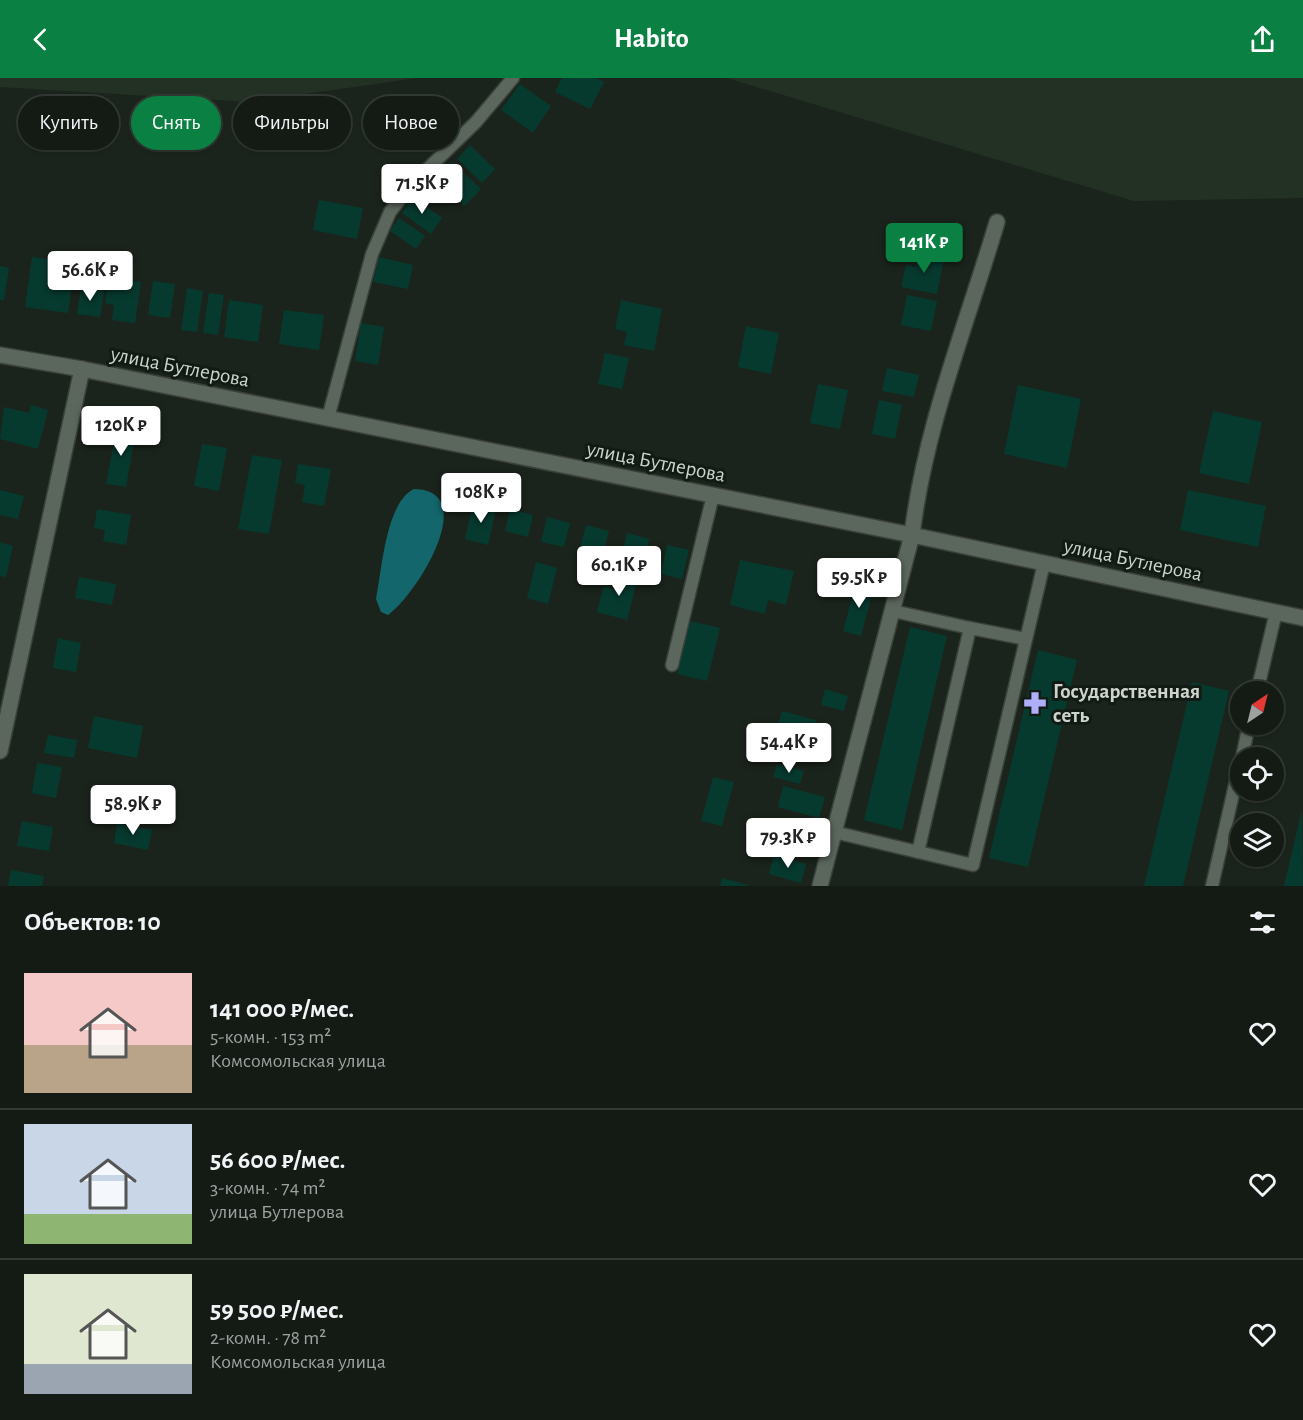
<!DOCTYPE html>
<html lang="ru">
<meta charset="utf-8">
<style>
:root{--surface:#141b15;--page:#1d241e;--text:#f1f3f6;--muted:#9da1a0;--line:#333934;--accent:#0b8043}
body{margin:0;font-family:"Alegreya Sans",sans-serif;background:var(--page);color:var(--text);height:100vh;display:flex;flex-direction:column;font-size:22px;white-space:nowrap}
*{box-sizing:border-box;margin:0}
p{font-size:20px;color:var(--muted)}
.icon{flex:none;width:33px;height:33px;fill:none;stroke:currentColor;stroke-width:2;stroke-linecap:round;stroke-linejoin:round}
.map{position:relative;height:808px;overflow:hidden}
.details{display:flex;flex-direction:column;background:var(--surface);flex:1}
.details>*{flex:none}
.top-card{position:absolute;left:18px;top:18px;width:600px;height:54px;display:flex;gap:12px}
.needle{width:39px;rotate:35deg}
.tools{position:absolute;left:1230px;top:603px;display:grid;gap:12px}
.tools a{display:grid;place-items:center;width:54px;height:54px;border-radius:50%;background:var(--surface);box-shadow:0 2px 4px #0004,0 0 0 2px var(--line);font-size:30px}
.price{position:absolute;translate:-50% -51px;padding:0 14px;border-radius:6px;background:#fff;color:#222;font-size:20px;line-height:39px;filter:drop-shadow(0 2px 3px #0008)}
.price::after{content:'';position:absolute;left:50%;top:36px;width:18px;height:14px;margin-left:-9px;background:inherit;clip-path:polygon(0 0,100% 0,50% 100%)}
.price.current{background:var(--accent);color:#fff}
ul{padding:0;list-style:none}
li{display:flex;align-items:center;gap:18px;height:150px;padding:0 24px}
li+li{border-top:2px solid var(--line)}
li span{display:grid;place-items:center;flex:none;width:168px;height:120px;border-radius:0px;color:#555}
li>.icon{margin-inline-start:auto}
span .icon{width:72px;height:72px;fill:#fffc;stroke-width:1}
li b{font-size:26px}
h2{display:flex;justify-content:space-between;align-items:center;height:72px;padding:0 24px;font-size:26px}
.chip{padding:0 21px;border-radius:27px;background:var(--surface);box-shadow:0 2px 4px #0004,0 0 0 2px var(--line);font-size:21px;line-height:54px}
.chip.current{background:var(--accent);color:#fff}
header{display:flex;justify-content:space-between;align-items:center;height:78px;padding:0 24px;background:var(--accent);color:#fff;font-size:27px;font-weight:700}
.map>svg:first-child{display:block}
</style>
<header><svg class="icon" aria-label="back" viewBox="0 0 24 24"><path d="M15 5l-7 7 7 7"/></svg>Habito<svg class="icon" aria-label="share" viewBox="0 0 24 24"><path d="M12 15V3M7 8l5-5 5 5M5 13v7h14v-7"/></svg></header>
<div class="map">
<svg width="1303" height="808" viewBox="0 0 1303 808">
<rect width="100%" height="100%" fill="#1b241c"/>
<g fill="#233125">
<path d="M0,0H417L249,24L0,9Z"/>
<path d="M727,0H1303V120L1134,123Z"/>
</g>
<path fill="#13666b" d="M414,411C482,412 416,518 388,537L381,534L376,521C382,491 386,424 414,411Z"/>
<g fill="#073a2f">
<path d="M562,0H596L604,4L590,31L555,14Z"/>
<path d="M520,6L551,28L533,55L501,32Z"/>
<path d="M470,67L495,91L482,105L457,81Z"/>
<path d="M452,84L481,111L464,128L437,100Z"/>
<path d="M413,119L442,140L431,156L402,135Z"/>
<path d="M319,122L363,130L357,161L313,152Z"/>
<path d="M399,140L425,158L416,171L390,153Z"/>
<path d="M918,175L944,181L937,216L901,209L906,187L916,189Z"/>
<path d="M32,179L75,185L68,235L25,229Z"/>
<path d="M379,179L413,187L408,211L373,204Z"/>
<path d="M0,188L9,190L4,222H0Z"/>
<path d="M108,199L141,204L135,245L112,242L114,227L105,225Z"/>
<path d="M153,203L175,206L170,240L148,237Z"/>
<path d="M81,209L104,212L100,239L77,236Z"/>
<path d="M187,210L203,213L197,254L181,252Z"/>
<path d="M209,215L224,217L218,257L203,255Z"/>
<path d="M907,217L937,223L931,253L901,247Z"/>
<path d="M229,222L263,227L258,264L224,259Z"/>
<path d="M621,222L662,231L654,273L624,267L627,254L615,251Z"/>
<path d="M284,232L324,237L319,272L279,266Z"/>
<path d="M361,245L384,249L378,287L355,283Z"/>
<path d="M746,248L779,255L771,296L738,289Z"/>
<path d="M605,275L629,280L622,311L598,306Z"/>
<path d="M887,290L919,297L914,319L882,313Z"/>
<path d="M818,306L848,312L840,351L810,345Z"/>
<path d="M1018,307L1081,321L1067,390L1004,376Z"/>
<path d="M879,322L902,327L895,361L872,356Z"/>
<path d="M31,327L48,332L38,371L0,361L4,329L29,335Z"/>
<path d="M1213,333L1262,344L1249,406L1199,395Z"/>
<path d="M117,348L136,352L126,409L106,406Z"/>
<path d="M202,366L227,370L219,413L194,408Z"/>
<path d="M252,377L282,382L269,456L238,451Z"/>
<path d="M298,386L331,391L324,428L302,424L305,407L295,405Z"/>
<path d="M0,412L24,418L18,441L0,437Z"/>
<path d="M1188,412L1266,428L1258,469L1180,452Z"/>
<path d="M473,426L496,431L488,467L465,461Z"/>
<path d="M97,431L131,437L126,467L103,463L105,452L94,450Z"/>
<path d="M510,431L533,437L528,459L505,453Z"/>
<path d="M547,439L570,445L564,469L541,464Z"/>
<path d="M586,447L609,453L602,479L579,474Z"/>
<path d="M627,455L649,461L643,487L621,482Z"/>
<path d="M0,464L13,468L6,499L0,498Z"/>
<path d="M667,467L689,472L682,501L661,496Z"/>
<path d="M740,482L794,493L786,527L768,522L765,536L730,527Z"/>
<path d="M536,484L557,490L548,526L527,520Z"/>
<path d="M619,494L638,499L627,542L597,534L604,508L615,511Z"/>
<path d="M79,499L116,506L112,527L75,520Z"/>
<path d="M856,505L874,509L861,558L843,553Z"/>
<path d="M690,543L720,550L707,603L677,596Z"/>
<path d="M910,549L947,558L902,752L864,742Z"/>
<path d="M58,560L81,565L76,594L53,590Z"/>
<path d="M1038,572L1077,582L1028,789L989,780Z"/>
<path d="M1192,604L1229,613L1183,808H1144Z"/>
<path d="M825,611L848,618L844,633L821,627Z"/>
<path d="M782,633L816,642L810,664L776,655Z"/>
<path d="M94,638L143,648L137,680L88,670Z"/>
<path d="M48,657L77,662L74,680L44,675Z"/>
<path d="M37,685L62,689L56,720L32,715Z"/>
<path d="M777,686L804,693L800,706L773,699Z"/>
<path d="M713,699L734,704L722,748L701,743Z"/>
<path d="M783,708L825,719L819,740L778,729Z"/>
<path d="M1302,732L1303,808H1284Z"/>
<path d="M786,740L818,748L812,769L780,760Z"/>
<path d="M22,743L53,749L49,773L17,768Z"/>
<path d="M117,745L152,752L148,772L114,765Z"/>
<path d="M774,777L806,786L801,805L769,796Z"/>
<path d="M11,792L44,798L42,808H8Z"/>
<path d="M722,800L748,807V808H720Z"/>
</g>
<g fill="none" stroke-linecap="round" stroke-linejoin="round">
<g stroke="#3a403a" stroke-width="15">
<g id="service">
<path d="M328,340L372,176L390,134L412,106L476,44L513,0"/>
<path d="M893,533L970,550"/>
<path d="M672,587L713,417"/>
<path d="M1257,614L1276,534"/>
<path d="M1242,680L1249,646"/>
<path d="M834,754L973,787L1044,485"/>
<path d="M918,774L970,550L1026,561"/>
<path d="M1212,808L1240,685"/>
</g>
</g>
<g stroke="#3a403a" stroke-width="18">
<g id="minor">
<path d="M0,277L82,291L912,457L1303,540"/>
<path d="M0,673L82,291"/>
<path d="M820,808L912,457C925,348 966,249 997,144"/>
</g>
</g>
<use href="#service" stroke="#5b665c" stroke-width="12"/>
<use href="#minor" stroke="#5b665c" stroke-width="15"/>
</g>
<defs>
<g id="pharmacy-bare" transform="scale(1.8)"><path d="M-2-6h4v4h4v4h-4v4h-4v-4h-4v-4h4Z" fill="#aeaefb" stroke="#121b13" stroke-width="2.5" paint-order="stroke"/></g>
</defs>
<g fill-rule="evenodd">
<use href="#pharmacy-bare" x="1035" y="625"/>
</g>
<g text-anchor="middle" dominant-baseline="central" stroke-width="6" stroke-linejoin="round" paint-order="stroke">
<g font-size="21" fill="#cdd3ce" stroke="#121b13">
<text transform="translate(180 289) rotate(11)">улица Бутлерова</text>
<text transform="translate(656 384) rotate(11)">улица Бутлерова</text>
<text transform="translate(1133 482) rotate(12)">улица Бутлерова</text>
</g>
<g font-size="21" font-weight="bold" fill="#cdd3ce" stroke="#121b13" text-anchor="start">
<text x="1053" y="613">Государственная<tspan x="1053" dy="24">сеть</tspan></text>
</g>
</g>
</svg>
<div class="tools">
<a><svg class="needle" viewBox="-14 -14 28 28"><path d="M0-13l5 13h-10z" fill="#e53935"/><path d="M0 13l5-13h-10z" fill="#9da1a0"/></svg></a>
<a><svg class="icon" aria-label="locate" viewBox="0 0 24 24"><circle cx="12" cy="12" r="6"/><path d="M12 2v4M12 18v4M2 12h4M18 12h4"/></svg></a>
<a><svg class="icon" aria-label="layers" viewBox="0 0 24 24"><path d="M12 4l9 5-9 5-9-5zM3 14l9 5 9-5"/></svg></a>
</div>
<b class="price" style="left:422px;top:137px">71.5K ₽</b>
<b class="price current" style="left:924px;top:196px">141K ₽</b>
<b class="price" style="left:90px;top:224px">56.6K ₽</b>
<b class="price" style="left:121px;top:379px">120K ₽</b>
<b class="price" style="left:481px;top:446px">108K ₽</b>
<b class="price" style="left:619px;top:519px">60.1K ₽</b>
<b class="price" style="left:859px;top:531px">59.5K ₽</b>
<b class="price" style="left:789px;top:696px">54.4K ₽</b>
<b class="price" style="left:133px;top:758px">58.9K ₽</b>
<b class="price" style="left:788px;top:791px">79.3K ₽</b>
<div class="top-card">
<a class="chip">Купить</a>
<a class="chip current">Снять</a>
<a class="chip">Фильтры</a>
<a class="chip">Новое</a>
</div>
</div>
<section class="details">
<h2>Объектов: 10<svg class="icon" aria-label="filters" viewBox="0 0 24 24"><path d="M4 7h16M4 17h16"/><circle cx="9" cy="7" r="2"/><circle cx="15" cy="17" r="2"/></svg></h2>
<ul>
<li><span style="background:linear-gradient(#f6c9c9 60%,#b9a48a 0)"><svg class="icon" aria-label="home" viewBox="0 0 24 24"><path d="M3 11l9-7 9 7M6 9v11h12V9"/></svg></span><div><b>141 000 ₽/мес.</b><p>5-комн. · 153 m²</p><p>Комсомольская улица</p></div><svg class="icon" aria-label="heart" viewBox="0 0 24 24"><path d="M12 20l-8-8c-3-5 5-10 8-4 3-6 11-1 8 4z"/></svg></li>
<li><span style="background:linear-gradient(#c9d6e8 75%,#8fb573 0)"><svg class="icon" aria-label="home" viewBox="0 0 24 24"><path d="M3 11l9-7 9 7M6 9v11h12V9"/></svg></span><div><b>56 600 ₽/мес.</b><p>3-комн. · 74 m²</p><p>улица Бутлерова</p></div><svg class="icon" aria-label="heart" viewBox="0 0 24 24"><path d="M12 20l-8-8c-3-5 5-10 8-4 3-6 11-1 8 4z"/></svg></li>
<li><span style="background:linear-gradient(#dfe7d0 75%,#9aa5b1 0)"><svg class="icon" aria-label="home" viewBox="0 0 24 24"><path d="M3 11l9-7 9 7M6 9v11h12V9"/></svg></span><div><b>59 500 ₽/мес.</b><p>2-комн. · 78 m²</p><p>Комсомольская улица</p></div><svg class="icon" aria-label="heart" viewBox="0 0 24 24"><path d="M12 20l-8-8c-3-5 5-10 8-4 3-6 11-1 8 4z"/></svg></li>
</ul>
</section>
